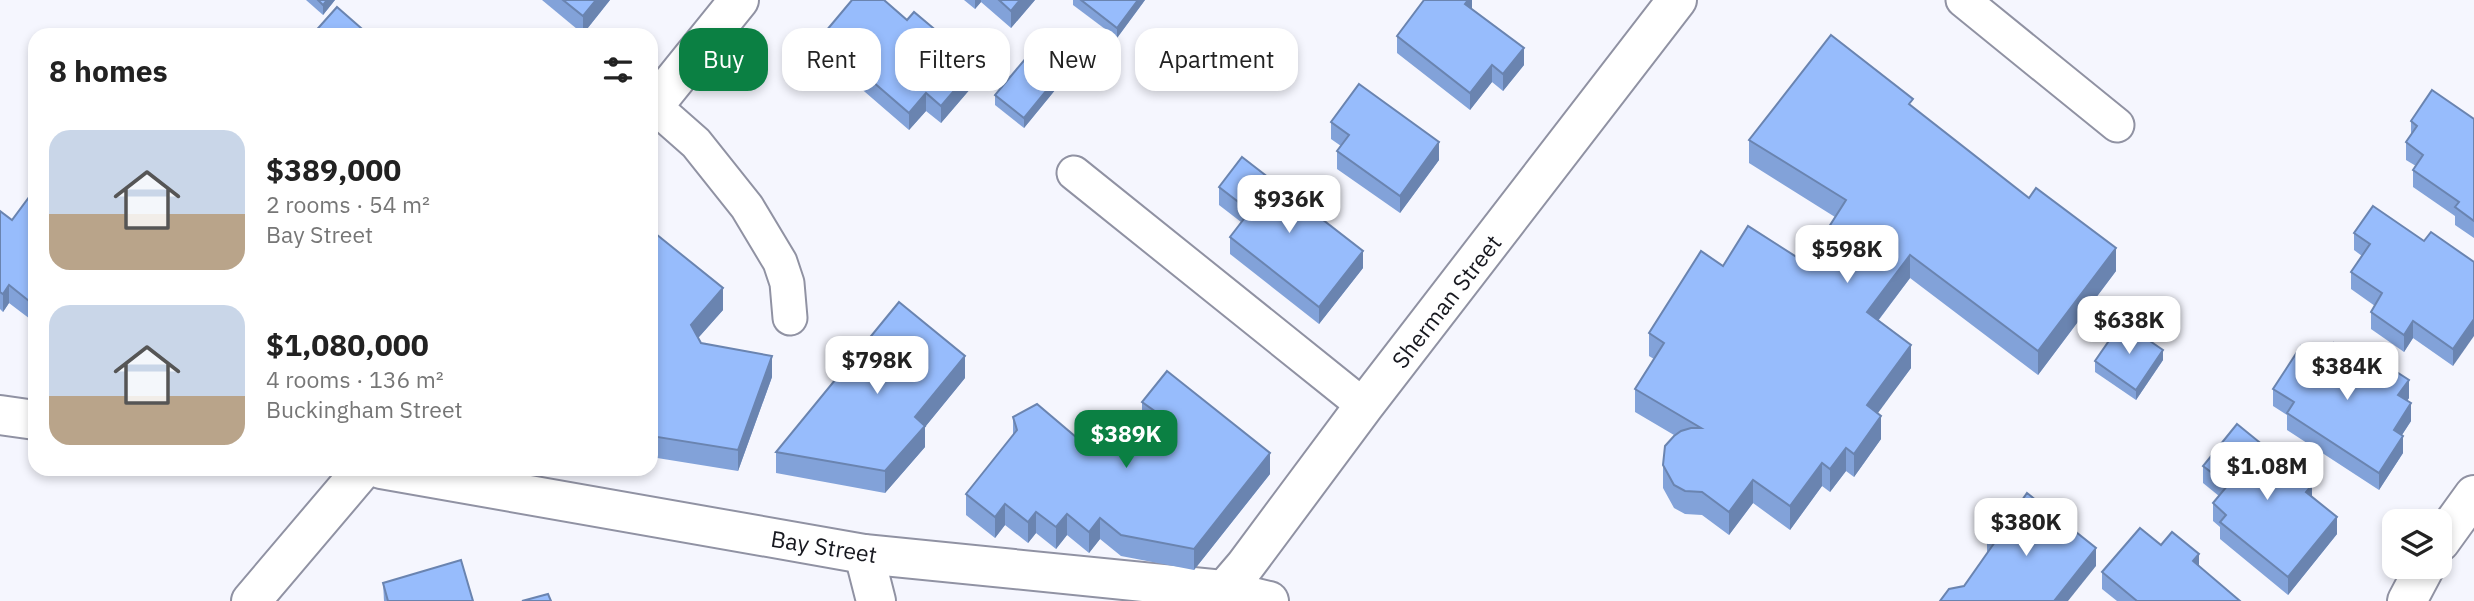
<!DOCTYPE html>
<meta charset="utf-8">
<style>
:root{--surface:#fff;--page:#f2f2f2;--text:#222;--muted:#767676;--accent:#0b8043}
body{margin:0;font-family:"IBM Plex Sans",sans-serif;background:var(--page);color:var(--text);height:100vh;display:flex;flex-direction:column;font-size:26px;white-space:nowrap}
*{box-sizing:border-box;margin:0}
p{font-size:23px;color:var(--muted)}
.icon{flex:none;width:38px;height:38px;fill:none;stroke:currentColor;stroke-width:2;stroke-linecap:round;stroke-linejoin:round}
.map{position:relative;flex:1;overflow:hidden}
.side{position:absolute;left:28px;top:28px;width:630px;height:448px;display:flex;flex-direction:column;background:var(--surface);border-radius:21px;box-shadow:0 4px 10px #0003}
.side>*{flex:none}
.hud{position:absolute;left:679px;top:28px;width:665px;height:63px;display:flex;gap:14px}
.fabs{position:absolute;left:2382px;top:509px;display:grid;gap:14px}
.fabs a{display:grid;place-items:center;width:70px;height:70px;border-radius:14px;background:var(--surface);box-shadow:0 4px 10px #0003;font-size:35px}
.price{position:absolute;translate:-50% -60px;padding:0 16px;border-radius:14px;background:#fff;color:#222;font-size:23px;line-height:46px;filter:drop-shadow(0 2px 4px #0008)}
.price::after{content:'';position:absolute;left:50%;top:42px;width:21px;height:16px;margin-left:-10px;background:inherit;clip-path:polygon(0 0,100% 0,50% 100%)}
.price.current{background:var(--accent);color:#fff}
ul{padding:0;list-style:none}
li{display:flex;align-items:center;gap:21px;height:175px;padding:0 21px}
li span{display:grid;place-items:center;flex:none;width:196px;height:140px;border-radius:21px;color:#555}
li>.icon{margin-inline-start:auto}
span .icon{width:84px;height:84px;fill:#fffc;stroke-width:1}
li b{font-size:30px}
h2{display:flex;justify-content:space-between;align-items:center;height:84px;padding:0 21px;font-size:30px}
.pill{padding:0 24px;border-radius:21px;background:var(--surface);box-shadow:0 4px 10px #0003;font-size:24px;line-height:63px}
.pill.current{background:var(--accent);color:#fff}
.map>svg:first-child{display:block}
</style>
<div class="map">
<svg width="2474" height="601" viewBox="0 0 2474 601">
<rect width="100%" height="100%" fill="#f5f6fe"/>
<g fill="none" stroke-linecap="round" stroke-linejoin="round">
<g stroke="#9092a3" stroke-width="37">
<g id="service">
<path d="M1963,0L2117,125"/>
<path d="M654,106L696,143L747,207L780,262L787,283L790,318"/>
<path d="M1074,173L1364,406"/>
</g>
</g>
<g stroke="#9092a3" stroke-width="42">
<g id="minor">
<path d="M651,109L739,0"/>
<path d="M2440,542L2474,495"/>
<path d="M864,554L876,601"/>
<path d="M251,601L363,469"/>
<path d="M2407,601L2425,567"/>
</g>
</g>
<g stroke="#9092a3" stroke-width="42">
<path id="tertiary" d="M1215,601L1245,566L1364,406L1677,0"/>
</g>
<g stroke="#9092a3" stroke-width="42">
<g id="secondary">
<path d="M0,415L35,420"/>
<path d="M381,469L864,554L1223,590L1269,601"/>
</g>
</g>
<use href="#service" stroke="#fff" stroke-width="33"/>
<use href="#minor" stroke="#fff" stroke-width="38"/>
<use href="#tertiary" stroke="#fff" stroke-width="38"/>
<use href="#secondary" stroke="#fff" stroke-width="38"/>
</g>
<g fill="#82a2d9">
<path d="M306,0H335L323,15Z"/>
<path d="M542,0H610L583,34Z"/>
<path d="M964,0H1035L1011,28L981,2L975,9Z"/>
<path d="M1073,0H1145L1117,38L1073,5Z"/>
<path d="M1472,0V9L1524,65L1503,91L1492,82L1470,110L1397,53V36Z"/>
<path d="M907,20L972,67L969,69L971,88L941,123L926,111L909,130L821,54V37Z"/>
<path d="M1060,84L1024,128L995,105V95Z"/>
<path d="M1913,108L2116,271L2038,375L1910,278L1878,321L1911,368L1877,413L1881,439L1854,477L1846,471L1830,492L1822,486L1790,530L1753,503L1729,535L1702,515L1685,514L1674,508L1663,488V465L1674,435L1635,412V389L1654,359L1649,356V333L1723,266L1806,263L1835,217L1749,163V140Z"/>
<path d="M2474,119V238L2455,225V216L2413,187V170L2416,166L2406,160V142L2411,135V121Z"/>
<path d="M1331,122L1439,160L1400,213L1337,169V151L1341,146L1331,139Z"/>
<path d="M1219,187L1363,268L1319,324L1230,254V237L1241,222L1219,205Z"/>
<path d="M35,189V321L34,322L9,303L3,312L0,309V211L12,220Z"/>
<path d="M651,230L723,310L698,338L701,343L772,377L738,471L651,457Z"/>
<path d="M2354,233L2424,241L2474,262L2453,366L2413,338L2404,352L2371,329V312L2375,306L2351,289V272L2362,256L2354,250Z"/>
<path d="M2163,360L2136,400L2095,372V361Z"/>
<path d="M2322,361L2409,398L2407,401L2411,421L2402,435L2403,453L2379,490L2287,430V415L2273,406V389Z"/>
<path d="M965,378L925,427V447L885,493L776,473V452Z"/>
<path d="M1142,402L1270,474L1194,570L1121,556L1100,539L1089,553L1067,535L1056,549L1036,533L1028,543L1005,525L995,538L966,515V494L1013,435V417L1076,437L1130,443L1145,425L1142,423Z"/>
<path d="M2203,466L2312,496L2337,534L2288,595L2220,539V527L2213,521V503L2219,496L2203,483Z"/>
<path d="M1987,535L2096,566L1964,586L1987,553Z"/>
<path d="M2161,545L2199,566L2240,601H2117L2102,589V572Z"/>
<path d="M383,583L473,601H384Z"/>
</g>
<g fill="#6a84b0">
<path d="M327,0H335L323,15V5Z"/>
<path d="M596,0H610L583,34V16Z"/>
<path d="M975,0H981V2L975,9Z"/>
<path d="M1020,0H1035L1011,28V11Z"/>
<path d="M1138,0H1145L1117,38V28Z"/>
<path d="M1468,0H1472V12L1465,4Z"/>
<path d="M1524,48V65L1503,91V74Z"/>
<path d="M972,50V67L961,79V62Z"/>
<path d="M1492,65V82L1470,110V93Z"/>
<path d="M971,71V88L941,123V106Z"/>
<path d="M1060,74V84L1024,128V118Z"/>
<path d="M926,93V111L909,130V113Z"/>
<path d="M1439,142V160L1400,213V196Z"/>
<path d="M2116,248V271L2038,375V351Z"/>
<path d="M1363,251V268L1319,324V307Z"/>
<path d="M1910,255V278L1867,335V312Z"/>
<path d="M9,285V303L3,312V294Z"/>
<path d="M723,288V310L691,346V325Z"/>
<path d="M35,303V321L34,322V305Z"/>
<path d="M2474,319V336L2453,366V349Z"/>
<path d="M2413,321V338L2404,352V335Z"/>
<path d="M1911,345V368L1867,428V405Z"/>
<path d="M2163,350V360L2136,400V390Z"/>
<path d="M772,356V377L738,471V450Z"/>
<path d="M965,356V378L925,427V447L885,493V471L915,417Z"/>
<path d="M2409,380V398L2398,412V395Z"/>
<path d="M2411,403V421L2394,447V430Z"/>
<path d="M1881,416V439L1854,477V454Z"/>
<path d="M2403,436V453L2379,490V473Z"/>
<path d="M1846,448V471L1830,492V469Z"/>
<path d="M1270,453V474L1194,570V549Z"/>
<path d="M1822,463V486L1790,530V506Z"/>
<path d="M1753,480V503L1729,535V512Z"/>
<path d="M2312,485V502L2306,492Z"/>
<path d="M1005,504V525L995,538V517Z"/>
<path d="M1036,512V533L1028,543V522Z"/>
<path d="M1067,514V535L1056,549V527Z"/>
<path d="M2337,517V534L2288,595V577Z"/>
<path d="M1100,518V539L1089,553V532Z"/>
<path d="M2096,548V566L2068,601H2054Z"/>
<path d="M2199,554V571L2193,561Z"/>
</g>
<g fill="#97bcfc" stroke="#6a84b0" stroke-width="2">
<path d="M318,0H327L323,5Z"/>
<path d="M563,0H596L583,16Z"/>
<path d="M852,0H884L907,20L914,12L945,38L951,32L972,50L961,62L971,71L941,106L926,93L909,113L821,37Z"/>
<path d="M999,0H1020L1011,11Z"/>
<path d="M1081,0H1138L1117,28Z"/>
<path d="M1424,0H1468L1465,4L1524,48L1503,74L1492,65L1470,93L1397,36Z"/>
<path d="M337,7L369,35H312Z"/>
<path d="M1831,35L1913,99L1909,104L2029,198L2036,188L2116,248L2038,351L1910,255L1867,312L1911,345L1867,405L1881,416L1854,454L1846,448L1830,469L1822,463L1790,506L1753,480L1729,512L1702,492L1685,491L1674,485L1663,465L1665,446L1674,436L1681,431L1691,428H1701L1635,389L1664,343L1649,333L1701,251L1723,266L1748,226L1806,263L1846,200L1749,140Z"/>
<path d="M1032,51L1060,74L1024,118L995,95Z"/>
<path d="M1359,84L1439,142L1400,196L1337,151L1349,135L1331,122Z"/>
<path d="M2432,90L2474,119V221L2455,207L2459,202L2413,170L2423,155L2406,142L2417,126L2411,121Z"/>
<path d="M1242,157L1363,251L1319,307L1230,237L1250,211L1219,187Z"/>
<path d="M35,189V303L34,305L9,285L3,294L0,292V211L12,220Z"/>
<path d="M2373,206L2424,241L2431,232L2474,262V319L2453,349L2413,321L2404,335L2371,312L2382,293L2351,272L2370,244L2354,233Z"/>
<path d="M651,230L723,288L691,325L701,343L772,356L738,450L651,436Z"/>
<path d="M899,302L965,356L915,417L925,426L885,471L776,452Z"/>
<path d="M2122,322L2163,350L2136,390L2095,361Z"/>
<path d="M2334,343L2366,364L2372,356L2409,380L2398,395L2411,403L2394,430L2403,436L2379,473L2287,413L2294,402L2273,389L2301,346L2322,361Z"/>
<path d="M1167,371L1270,453L1194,549L1121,535L1100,518L1089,532L1067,514L1056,527L1036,512L1028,522L1005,504L995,517L966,494L1017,430L1013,417L1037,404L1076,437L1094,414L1130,443L1156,412L1142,402Z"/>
<path d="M2237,424L2312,485L2306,492L2337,517L2288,577L2220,522L2226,515L2213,503L2228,485L2203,466Z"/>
<path d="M2027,493L2096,548L2054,601H1940L1949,589L1964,586L1995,542L1987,535L2006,508L2013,513Z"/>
<path d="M2140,528L2161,545L2172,532L2199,554L2193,561L2240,601H2137L2102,572Z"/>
<path d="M461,560L473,601H388L383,583Z"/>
<path d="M548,594L551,601H522Z"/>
</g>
<g text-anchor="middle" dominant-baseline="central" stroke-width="6" stroke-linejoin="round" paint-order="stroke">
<g font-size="23" fill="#17181f" stroke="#fff">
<text transform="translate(1446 301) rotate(-52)">Sherman Street</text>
<text transform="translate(824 546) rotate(9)">Bay Street</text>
</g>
</g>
</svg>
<div class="fabs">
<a><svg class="icon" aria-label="layers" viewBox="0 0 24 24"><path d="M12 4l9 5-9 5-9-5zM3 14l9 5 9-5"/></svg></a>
</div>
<b class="price" style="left:1289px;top:235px">$936K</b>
<b class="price" style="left:1847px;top:285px">$598K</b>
<b class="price" style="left:2129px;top:356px">$638K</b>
<b class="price" style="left:877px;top:396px">$798K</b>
<b class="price" style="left:2347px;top:402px">$384K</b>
<b class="price current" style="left:1126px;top:470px">$389K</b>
<b class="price" style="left:2267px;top:502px">$1.08M</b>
<b class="price" style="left:2026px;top:558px">$380K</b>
<div class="hud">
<a class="pill current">Buy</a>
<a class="pill">Rent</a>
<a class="pill">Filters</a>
<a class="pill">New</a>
<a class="pill">Apartment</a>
</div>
<section class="side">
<h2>8 homes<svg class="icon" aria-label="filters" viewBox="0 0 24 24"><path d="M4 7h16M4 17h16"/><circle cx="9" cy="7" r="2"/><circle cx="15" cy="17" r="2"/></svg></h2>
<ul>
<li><span style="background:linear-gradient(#c9d6e8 60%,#b9a48a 0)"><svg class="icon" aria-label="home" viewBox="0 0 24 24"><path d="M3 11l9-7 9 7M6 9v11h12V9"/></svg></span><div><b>$389,000</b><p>2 rooms · 54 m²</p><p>Bay Street</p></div></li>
<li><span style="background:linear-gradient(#c9d6e8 65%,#b9a48a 0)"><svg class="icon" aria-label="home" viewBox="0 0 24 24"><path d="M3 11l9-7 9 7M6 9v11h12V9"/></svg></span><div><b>$1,080,000</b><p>4 rooms · 136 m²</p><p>Buckingham Street</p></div></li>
</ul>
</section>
</div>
